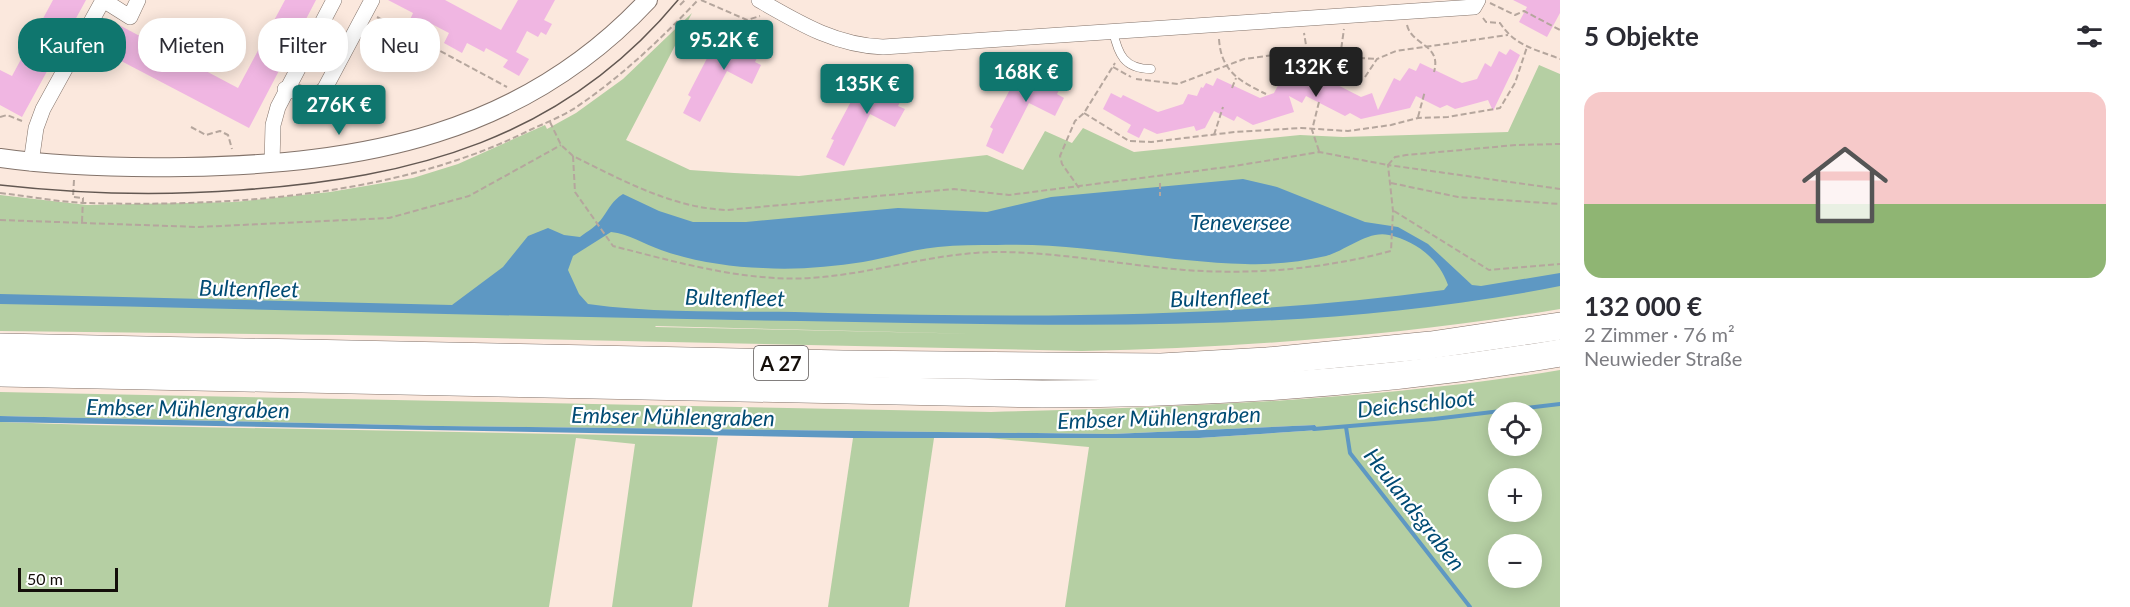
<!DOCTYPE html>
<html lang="de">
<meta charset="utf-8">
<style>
:root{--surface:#fff;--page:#f7f7f7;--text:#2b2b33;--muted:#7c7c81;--accent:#0f766e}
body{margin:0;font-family:Lato,sans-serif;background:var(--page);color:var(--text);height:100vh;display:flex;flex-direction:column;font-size:22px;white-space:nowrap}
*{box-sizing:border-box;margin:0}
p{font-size:20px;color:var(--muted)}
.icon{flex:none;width:33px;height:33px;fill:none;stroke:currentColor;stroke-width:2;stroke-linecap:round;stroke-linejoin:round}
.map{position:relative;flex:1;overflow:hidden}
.drawer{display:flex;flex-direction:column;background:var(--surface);width:570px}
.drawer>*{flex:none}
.guide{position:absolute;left:18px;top:18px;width:570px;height:54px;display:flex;gap:12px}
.tools{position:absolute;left:1488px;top:402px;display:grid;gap:12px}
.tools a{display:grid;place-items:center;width:54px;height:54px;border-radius:50%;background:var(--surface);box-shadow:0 3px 15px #0003;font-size:30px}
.scale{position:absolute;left:18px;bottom:15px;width:100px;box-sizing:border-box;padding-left:6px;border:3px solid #140e0a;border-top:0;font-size:16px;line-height:21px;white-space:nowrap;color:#140e0a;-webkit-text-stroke:4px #fff;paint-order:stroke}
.price{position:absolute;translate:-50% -51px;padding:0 14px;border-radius:6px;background:var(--accent);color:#fff;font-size:20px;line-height:39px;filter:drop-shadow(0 2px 3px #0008)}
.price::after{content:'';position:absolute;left:50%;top:36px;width:18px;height:14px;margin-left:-9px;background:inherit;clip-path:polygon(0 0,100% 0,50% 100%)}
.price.selected{background:#222;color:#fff}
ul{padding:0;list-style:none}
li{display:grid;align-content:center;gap:12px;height:318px;padding:0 24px}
li span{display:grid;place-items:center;height:186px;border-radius:18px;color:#555}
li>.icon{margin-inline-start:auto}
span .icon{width:108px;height:108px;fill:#fffc;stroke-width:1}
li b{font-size:26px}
h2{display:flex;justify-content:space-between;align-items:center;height:72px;padding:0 24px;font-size:26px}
.chip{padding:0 21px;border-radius:24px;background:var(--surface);box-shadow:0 3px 15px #0003;font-size:21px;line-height:54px}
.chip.selected{background:var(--accent);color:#fff}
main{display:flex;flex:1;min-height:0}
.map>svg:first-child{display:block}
</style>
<main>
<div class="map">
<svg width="1560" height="607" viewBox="0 0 1560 607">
<rect width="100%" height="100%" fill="#fbe8dd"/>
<g fill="#b5cfa3" fill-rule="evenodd">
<path d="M692,13L626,140L690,170L734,173L799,176L987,155L1023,170L1045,131L1072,143L1083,128L1134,152L1300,135L1343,137L1508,132L1539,65L1560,74V309C1402,335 1241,348 1082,351L347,335L0,331V195L87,205L235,202L330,192L413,178L458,164L545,125L547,129L576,113L623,79ZM655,326L981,334L656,327Z"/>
<path d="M1560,370V607H1065L1089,447L988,438H1199L1319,430L1315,425L1112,434L441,426L0,416V392L991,412C1181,407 1372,401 1560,370ZM1498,412H1532V446H1498ZM1498,478H1532V512H1498ZM1498,544H1532V578H1498Z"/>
<path d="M0,422L92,425L718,437L692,607H612L635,444L576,438L549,607H0Z"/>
<path d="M853,438H934L909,607H828Z"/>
</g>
<g fill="#5e98c3" fill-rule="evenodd">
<path d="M1243,179L1277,187L1365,222L1398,227L1428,244L1472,285L1481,286L1560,273V286C1310,336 1054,325 801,321C534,317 267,309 0,304V294L452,305L503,267L528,236L548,228L564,235L580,237C588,231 597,226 603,217C610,207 612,201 623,194L659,211L693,222H746L898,208L987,212L1051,197ZM611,232C629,234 644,244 661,250C692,261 729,267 763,268C796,270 830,267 863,262C888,258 913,249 938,247C958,245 977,245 997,245C1080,242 1162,262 1245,264C1273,265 1300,262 1326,256C1347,250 1368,230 1389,235C1416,241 1439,259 1448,285L1444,290C1240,318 1034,318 828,313C748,310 667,315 588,304L579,294L568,270L573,256Z"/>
<path d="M0,416L441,426L1112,434L1315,425L1319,430L1199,438H853L0,422Z"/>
</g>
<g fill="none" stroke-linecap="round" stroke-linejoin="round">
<g stroke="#5e98c3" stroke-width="4">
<path d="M1346,427L1350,453L1470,607"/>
<path d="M1314,429L1434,419L1560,404"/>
</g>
</g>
<g fill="#f0b6e2">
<path d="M53,0H86L22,117L0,105V70L12,76Z"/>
<path d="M285,0H316L249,128L104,52L119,25L238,88Z"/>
<path d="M388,0H445L501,30L518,0H555L544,20L552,24L546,35L541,32L538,37L527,31L516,52L529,59L519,76L503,67L508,60L486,48L484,52L467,43L462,53L444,43L449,33L426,21L421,31L408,24L413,13Z"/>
<path d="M1513,0H1560V13L1547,37L1519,22L1527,7Z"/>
<path d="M749,31L766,40L755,62L761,65L752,84L727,71L700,122L683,113L691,97L688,95L719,35L741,47Z"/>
<path d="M1510,49L1520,55L1493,111L1488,100L1455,109L1447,105L1440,108L1416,96L1410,108L1361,119L1350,113L1345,116L1306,96L1302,103L1289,96L1294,112L1253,125L1237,116L1234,121L1214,111L1205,128L1196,131L1194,126L1157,134L1144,128L1139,138L1127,132L1131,125L1103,109L1111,93L1121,98L1123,95L1158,112L1183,104L1188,94L1197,96L1201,87L1203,88L1206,83L1213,86L1217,78L1260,98L1274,93L1283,76L1288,81L1297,68L1304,72L1308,64L1318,70L1316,74L1361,97L1372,93L1378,110L1394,78L1400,81L1409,68L1416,71L1420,63L1462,83L1477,79L1485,63L1491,67L1499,51L1506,55Z"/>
<path d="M1052,63L1069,72L1057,94L1064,98L1055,116L1029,103L1003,154L986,146L993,129L990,127L1022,67L1044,79Z"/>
<path d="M893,74L910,83L898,106L905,109L895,127L870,114L844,166L826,157L834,140L831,139L863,79L885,90Z"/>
</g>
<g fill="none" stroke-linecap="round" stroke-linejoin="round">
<g stroke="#83736a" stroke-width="9">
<path id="service" d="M1113,31C1118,54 1124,69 1151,69"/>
</g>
<g stroke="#83736a" stroke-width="16">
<g id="minor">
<path d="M103,0L130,17L138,0"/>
<path d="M759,0C799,23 835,45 883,47L1474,7L1478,0"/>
<path d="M285,89L313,96L324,90L372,0"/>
<path d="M31,163L36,128L43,109L102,2"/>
<path d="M272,163L273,125L278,107L334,0"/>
</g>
</g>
<g stroke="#83736a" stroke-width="20">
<path id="tertiary" d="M0,158C62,167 123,168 185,167C363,164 522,135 648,0"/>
</g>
<g stroke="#83736a" stroke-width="28">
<g id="motorway">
<path d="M0,347L843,364L1161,367L1267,361L1431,345L1560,326"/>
<path d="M0,373L1042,394C1215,394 1389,382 1560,353"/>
</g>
</g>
<g stroke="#b5a69d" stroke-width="2" stroke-dasharray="6 3" stroke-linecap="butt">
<path d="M701,0L747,20L760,16"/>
<path d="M1490,3L1515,15L1524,11L1560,30"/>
<path d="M680,5L685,0"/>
<path d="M377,17L507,87"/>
<path d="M1483,18L1486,22L1500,23C1515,46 1535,49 1560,59"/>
<path d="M1407,25C1412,46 1442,44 1434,72"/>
<path d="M1219,39C1221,71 1239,81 1266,94"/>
<path d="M1341,57L1377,59"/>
<path d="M1113,67L1131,77"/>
<path d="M1365,77L1377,59L1396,51L1508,35"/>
<path d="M1136,79L1178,84L1244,59L1289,53L1302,59L1307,51L1304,33"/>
<path d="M1330,82L1340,57L1344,29"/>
<path d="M1232,88L1236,78"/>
<path d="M1084,113L1129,141L1151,142L1235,132L1301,128L1348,131L1391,125L1418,118L1448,117L1500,108L1515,83L1527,47"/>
<path d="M0,117L7,115L22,121"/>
<path d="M1418,117L1425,91"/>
<path d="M550,122L561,145L573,156C622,180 672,208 727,210L954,189L1009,195L1235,166L1319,152L1388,165L1395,157L1406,155L1516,145L1560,144"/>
<path d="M191,127L206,135L220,131L228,135L232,149"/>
<path d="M1214,135L1223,107"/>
<path d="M1319,151L1312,130L1319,102"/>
<path d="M573,156L575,192L613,246C676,262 745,282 810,278C875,274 938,251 1003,252C1064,253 1124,265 1184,270C1254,275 1323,269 1391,251L1393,211L1388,165L1560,189"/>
<path d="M74,180L73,197L83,198L82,222"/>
<path d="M1160,183V196"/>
<path d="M1391,183L1458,197L1560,204"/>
<path d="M1079,188L1062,164L1060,156L1075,121L1084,113L1115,63"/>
<path d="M0,193C28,196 57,202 86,203C232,207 398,196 530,130C545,123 561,117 575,108C621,77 660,40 698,0"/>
<path d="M1394,211L1489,270L1560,264"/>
<path d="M0,220L198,227L389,218L469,196L561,145"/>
</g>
<use href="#service" stroke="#fff" stroke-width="8"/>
<use href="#minor" stroke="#fff" stroke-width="15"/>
<use href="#tertiary" stroke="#fff" stroke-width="18"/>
<use href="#motorway" stroke="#fff" stroke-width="27"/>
<path stroke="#635852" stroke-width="1.5" d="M0,185C80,194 161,196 241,190C413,178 563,139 678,0"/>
</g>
<g text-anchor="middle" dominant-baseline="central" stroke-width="4.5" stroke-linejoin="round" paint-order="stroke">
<rect fill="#fff" stroke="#5a5654" stroke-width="1.5" x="754" y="346" width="54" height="34" rx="4.5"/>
<g font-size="20" font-weight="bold" fill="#140e0a">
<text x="781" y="363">A 27</text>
</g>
<g font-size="22" font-style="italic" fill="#004b74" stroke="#fff">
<text x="1240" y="221">Teneversee</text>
<text transform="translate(249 288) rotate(1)">Bultenfleet</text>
<text transform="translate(735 297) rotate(1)">Bultenfleet</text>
<text transform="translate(1220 297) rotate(-2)">Bultenfleet</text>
<text transform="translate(1416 403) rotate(-6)">Deichschloot</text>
<text transform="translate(188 408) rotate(1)">Embser Mühlengraben</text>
<text transform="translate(673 416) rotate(1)">Embser Mühlengraben</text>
<text transform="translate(1159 417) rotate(-2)">Embser Mühlengraben</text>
<text transform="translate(1415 509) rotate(52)">Heulandsgraben</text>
</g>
</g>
</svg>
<div class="tools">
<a><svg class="icon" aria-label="locate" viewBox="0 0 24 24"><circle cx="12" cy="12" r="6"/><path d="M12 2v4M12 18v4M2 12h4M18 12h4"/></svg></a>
<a>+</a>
<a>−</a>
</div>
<div class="scale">50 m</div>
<b class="price" style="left:724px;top:71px">95.2K €</b>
<b class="price selected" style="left:1316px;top:98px">132K €</b>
<b class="price" style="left:1026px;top:103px">168K €</b>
<b class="price" style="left:867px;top:115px">135K €</b>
<b class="price" style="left:339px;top:136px">276K €</b>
<div class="guide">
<a class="chip selected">Kaufen</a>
<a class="chip">Mieten</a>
<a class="chip">Filter</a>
<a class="chip">Neu</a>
</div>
</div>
<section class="drawer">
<h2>5 Objekte<svg class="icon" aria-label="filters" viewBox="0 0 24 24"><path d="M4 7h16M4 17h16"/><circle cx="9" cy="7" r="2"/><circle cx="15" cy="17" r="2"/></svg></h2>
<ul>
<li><span style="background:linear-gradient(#f6c9c9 60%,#8fb573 0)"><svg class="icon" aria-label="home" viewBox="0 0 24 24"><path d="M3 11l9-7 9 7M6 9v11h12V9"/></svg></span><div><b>132 000 €</b><p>2 Zimmer · 76 m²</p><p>Neuwieder Straße</p></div></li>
</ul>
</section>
</main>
